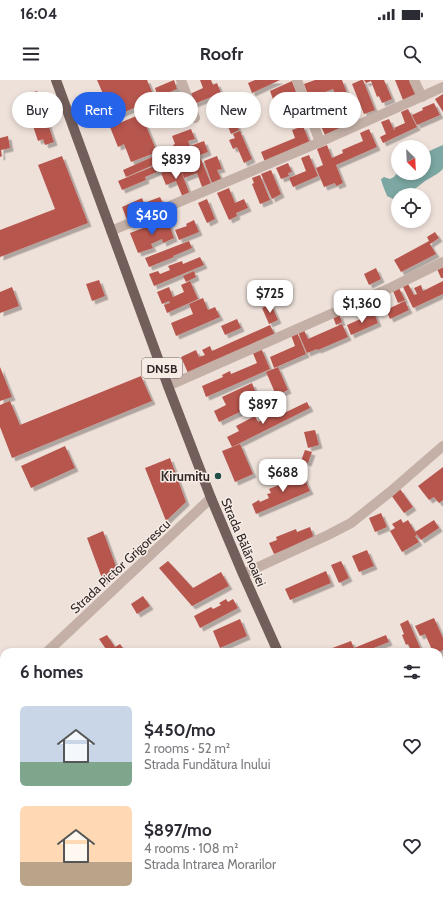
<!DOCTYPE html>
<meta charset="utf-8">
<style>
:root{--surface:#fff;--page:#f2f2f3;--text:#2b2b33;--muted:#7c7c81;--accent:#2563eb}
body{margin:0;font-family:Cabin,sans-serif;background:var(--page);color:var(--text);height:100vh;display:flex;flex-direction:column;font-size:15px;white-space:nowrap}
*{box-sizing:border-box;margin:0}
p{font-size:13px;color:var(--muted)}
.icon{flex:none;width:22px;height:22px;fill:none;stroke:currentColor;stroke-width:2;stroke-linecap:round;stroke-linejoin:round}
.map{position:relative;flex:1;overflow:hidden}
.sheet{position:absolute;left:0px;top:568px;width:443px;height:256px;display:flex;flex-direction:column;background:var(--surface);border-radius:12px 12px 0 0;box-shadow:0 2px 6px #0003}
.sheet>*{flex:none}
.top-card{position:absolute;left:12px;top:12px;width:419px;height:36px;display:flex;gap:8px}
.needle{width:26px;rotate:156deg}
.fabs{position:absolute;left:391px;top:60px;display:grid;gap:8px}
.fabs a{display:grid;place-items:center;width:40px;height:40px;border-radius:50%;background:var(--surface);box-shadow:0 2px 6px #0003;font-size:20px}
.price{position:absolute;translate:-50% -34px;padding:0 9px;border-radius:8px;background:#fff;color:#222;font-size:13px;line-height:26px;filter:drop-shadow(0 1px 2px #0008)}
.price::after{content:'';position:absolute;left:50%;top:24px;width:12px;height:9px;margin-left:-6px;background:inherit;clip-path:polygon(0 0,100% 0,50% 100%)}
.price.selected{background:var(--accent);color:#fff}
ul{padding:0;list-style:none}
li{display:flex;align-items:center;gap:12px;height:100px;padding:0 20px}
li span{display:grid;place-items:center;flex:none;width:112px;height:80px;border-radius:6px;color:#555}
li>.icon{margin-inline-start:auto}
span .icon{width:48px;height:48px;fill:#fffc;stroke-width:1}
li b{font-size:17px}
h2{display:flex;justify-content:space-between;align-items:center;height:48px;padding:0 20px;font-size:17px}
.tag{padding:0 14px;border-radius:18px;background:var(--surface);box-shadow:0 2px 6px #0003;font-size:14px;line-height:36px}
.tag.selected{background:var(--accent);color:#fff}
.status{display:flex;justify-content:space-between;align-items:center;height:28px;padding:0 20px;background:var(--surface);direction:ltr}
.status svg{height:11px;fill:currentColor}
header{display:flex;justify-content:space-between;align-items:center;height:52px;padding:0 20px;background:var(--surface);font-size:18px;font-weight:700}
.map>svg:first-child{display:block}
</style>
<div class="status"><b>16:04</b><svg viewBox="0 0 49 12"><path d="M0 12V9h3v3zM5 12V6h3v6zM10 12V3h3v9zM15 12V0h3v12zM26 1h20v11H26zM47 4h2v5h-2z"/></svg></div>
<header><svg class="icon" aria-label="menu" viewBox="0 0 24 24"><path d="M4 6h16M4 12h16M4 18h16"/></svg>Roofr<svg class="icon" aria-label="search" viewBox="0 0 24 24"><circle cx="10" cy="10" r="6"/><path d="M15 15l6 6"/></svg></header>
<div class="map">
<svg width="443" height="824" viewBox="0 0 443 824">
<defs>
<filter id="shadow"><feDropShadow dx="3.5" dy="3.5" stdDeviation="0" flood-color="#0004"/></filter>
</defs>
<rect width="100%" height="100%" fill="#eee1da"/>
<path fill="#7ca7a2" d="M443,65V88L442,90L437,94L425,101L420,105L412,111L407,113L405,115H398V118L393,119L387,116C385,110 382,105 381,99L384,97L390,99L394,97L398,92L424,93V76C429,70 436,68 443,65Z"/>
<g fill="#b7564e" filter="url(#shadow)">
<path d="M97,0H147L155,19L113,37Z"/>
<path d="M174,0L177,9L158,17L155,8Z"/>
<path d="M200,0H211L213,5L217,3L221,13L194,24L190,14L203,8Z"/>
<path d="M255,0H280L252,13L248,3Z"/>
<path d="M315,0H342L358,42L325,55L321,46L342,38L341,35L343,34L333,9L309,18L304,4Z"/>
<path d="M361,0H363L375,30L364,34L352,4Z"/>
<path d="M364,0H384L392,19L382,23L379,16L377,17L371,1L366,3Z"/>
<path d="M395,0H410L416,15L403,20Z"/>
<path d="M292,1L296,12L274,22L270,11Z"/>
<path d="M37,11L54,62L45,65L43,59L38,61L23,16Z"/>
<path d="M229,12L239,38L231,41L221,15Z"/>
<path d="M180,14L185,24L165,32L161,22Z"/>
<path d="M443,14V32L435,19Z"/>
<path d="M434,23L440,35L417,45L412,35L423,30L422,28Z"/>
<path d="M408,29L417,47L383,63L380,57L386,54L381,42L389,39L394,50H395L394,48L405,43L401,32Z"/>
<path d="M141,34L157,72L131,82L124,64L118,67L110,47Z"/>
<path d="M235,41L239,50L231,54L227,44Z"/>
<path d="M303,46L310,63L265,82L261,72L295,58L292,50Z"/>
<path d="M191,49L195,59L188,61L190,66L204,61L208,72L180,83L173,65L175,64L172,56Z"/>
<path d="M369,49L377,67L336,85L343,103L336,106L335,103L324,107L316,88L323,85L317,69L327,65L332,78L343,73L342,70L363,61L360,53Z"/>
<path d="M240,51L252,79L244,83L237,67L233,69L229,60L235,58L233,54Z"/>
<path d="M8,56L10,68L1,70L2,76L0,77V58Z"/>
<path d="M168,70L171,77L126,97L123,90Z"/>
<path d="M309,75L318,96L293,107L289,98L306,91L301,78Z"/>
<path d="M62,76L88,143L0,177V150L55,129L38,85Z"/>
<path d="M217,76L222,89L217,90L221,99L212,103L204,81Z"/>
<path d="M201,79L211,104L202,107L197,93L184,98L180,87Z"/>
<path d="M169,80L171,86L145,97L146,100L122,110L118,101Z"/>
<path d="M288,83L292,92L288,93L289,96L281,99L276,88Z"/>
<path d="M179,86L190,115L183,118L176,101L166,105L161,93Z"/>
<path d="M271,90L281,114L272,119L261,94Z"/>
<path d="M260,95L270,120L260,124L252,104L254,103L252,98Z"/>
<path d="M229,108L235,123L244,119L248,128L236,133L237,136L229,140L217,113Z"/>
<path d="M160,117L164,125L127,140L122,127L142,118L144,123Z"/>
<path d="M207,119L215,139L207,143L198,123Z"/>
<path d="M167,139L174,158L163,163L162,159L151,164L153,168L138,173L130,153Z"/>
<path d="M194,140L199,152L179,160L175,150L187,146L186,144Z"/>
<path d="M435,152L439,158L430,164L436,174L401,192L394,180L429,161L427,157Z"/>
<path d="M189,161L192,168L173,176L174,177L149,187L145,178Z"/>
<path d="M200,177L204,185L154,206L149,194L158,191L160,194L170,190L168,186L182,181L183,184Z"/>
<path d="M443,187V198H441L437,189Z"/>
<path d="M376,188L381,199L369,205L364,194Z"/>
<path d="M194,191L196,197L186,202L183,196Z"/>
<path d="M99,200L105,216L92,221L86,204Z"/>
<path d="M190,201L198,219L167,233L164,225L170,223L169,221L162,224L157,212L169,207L173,217L184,212L181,205Z"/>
<path d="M443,201V214L413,228L403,207L408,204L414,215L417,214L414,208L421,205L423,211Z"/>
<path d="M12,207L19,226L0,233V212Z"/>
<path d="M399,208L405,220L398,223L393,211Z"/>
<path d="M381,216L386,229L379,232L373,219Z"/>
<path d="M203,218L208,230L215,227L220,237L176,256L171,243L193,234L189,224Z"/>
<path d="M372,220L377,231L371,234L366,223Z"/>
<path d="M405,221L409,230L390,239L386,230Z"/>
<path d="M271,224L278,240L269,244L262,228Z"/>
<path d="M374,233L378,243L351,255L347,245Z"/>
<path d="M339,234L342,242L336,245L333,237Z"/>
<path d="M237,239L241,248L225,255L221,246Z"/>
<path d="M342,244L348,257L318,270L317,269L307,273L298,252L304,250L308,259Z"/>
<path d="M270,245L275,255L188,293L181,277L196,270L199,277L205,275L202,270L210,266L212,271Z"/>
<path d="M297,252L306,274L274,288L270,277L295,266L291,255Z"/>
<path d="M261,268L270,289L206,317L202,306L223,297L222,295L230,291L231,294L257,283L252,271Z"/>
<path d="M0,287L12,317L0,321Z"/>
<path d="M278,287L288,310L277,315L281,325L266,331L262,321L276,315L266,292Z"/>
<path d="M141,296L152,321L12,378L0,347V325L10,321L20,345Z"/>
<path d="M252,303L256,313L247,317L250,324L245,326L246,329L219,342L214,331L226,325L222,317Z"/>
<path d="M307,322L310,328L232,367L227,357L239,351L236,346L255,336L258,342L280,331L282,334Z"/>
<path d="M315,350L319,365L308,368L304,352Z"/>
<path d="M240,364L253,394L235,402L222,371Z"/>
<path d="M65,366L75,388L31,408L21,386Z"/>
<path d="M305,370L312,372L308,383L301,381Z"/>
<path d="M170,378L186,422L166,441L145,388Z"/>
<path d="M443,387V420L439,423L434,417L429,420L418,406Z"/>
<path d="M302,393L310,411L256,434L252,424L259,420L260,422L269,418L267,414L271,413L269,409L279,405L278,403Z"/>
<path d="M400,409L413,427L404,433L391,415Z"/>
<path d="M381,433L387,447L375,452L369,438Z"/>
<path d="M401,439L403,443L408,440L417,455L415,456L419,462L402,472L390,451L395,448L392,444Z"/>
<path d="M434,440L439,448L421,460L415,452Z"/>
<path d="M310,447L314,458L274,474L269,463L277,460L276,457L296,449L297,452Z"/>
<path d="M103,451L117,489L103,501L87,458Z"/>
<path d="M367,470L374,486L359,492L352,476Z"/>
<path d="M168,481L193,508L221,492L229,506L192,526L159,488Z"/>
<path d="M341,481L349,498L339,503L331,485Z"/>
<path d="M326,491L331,503L290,520L285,509Z"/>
<path d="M143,516L150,526L137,534L131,524Z"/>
<path d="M226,519L228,522L233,519L238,528L200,548L194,536L211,527L213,529L221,525L219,523Z"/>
<path d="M434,538L443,558V570L439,572H433L425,554L420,556L415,546Z"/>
<path d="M240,539L247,556L220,568L213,551Z"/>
<path d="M408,540L422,572H412L408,564L406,565L402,555L404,554L400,544Z"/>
<path d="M107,555L115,567L120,564L126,572H108L99,559Z"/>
<path d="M386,555L389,562L371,569V571L370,572H328L327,570L351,561L354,568Z"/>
<path d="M443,594V603L439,605V595Z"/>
<path d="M443,627V640L439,642V628Z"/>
<path d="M439,656L443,666V667L439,669Z"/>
<path d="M0,662L4,667V687L0,682Z"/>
<path d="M443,695V703L439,705V696Z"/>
<path d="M439,711L443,722V732L439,733Z"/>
<path d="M443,758V768L439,769V759Z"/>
<path d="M443,780V794L439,796V781Z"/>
<path d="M250,820H264L261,824H254Z"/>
<path d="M328,820H354L350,824L348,823L347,824H325Z"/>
</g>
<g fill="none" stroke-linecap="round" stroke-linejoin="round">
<g stroke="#c4b0a7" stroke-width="10">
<path d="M181,0L195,38"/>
<path d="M297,0L320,62"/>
<path d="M414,0L422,17"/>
<path d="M111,151L320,62L443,7"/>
<path d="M168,306L392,207L443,182"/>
<path d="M243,494L328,455L351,443L390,412L443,366"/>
<path d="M439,579L443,578"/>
<path d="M0,639L4,644"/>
<path d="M439,644L443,643"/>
</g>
<g stroke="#c4b0a7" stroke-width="10">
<path d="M47,572L211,418"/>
<path d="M0,614L4,610"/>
</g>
<g stroke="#725e5a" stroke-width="10">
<path d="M56,0L168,306L211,418L243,494L278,572"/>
<path d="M398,820L400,824"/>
</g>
</g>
<circle fill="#214e49" stroke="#f6ece5" stroke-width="1.5" cx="218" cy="396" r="4"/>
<g text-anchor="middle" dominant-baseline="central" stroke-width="3" stroke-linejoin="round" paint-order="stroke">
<rect fill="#f6ece5" stroke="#6d6360" stroke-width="1" x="142" y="278" width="40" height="20" rx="3"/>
<g font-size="12" font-weight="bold" fill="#322827">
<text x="162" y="288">DN5B</text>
</g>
<g font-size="13" font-weight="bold" fill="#322827" stroke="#f6ece5" text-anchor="end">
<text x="210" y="396">Kirumitu</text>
</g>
<g font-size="13" fill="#322827" stroke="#f6ece5">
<text transform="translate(244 462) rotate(67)">Strada Bălănoaiei</text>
<text transform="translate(120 486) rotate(-43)">Strada Pictor Grigorescu</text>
</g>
</g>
</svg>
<div class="fabs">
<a><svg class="needle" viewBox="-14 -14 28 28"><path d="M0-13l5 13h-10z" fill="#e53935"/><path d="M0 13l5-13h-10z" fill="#7c7c81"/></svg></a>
<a><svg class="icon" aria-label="locate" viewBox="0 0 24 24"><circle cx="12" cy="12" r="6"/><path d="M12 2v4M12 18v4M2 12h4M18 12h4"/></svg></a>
</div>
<b class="price" style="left:176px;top:100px">$839</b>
<b class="price selected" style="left:152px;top:156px">$450</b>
<b class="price" style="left:270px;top:234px">$725</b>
<b class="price" style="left:362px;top:244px">$1,360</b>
<b class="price" style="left:263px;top:345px">$897</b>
<b class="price" style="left:283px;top:413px">$688</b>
<div class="top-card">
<a class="tag">Buy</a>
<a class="tag selected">Rent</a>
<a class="tag">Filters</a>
<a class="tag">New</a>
<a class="tag">Apartment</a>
</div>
<section class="sheet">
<h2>6 homes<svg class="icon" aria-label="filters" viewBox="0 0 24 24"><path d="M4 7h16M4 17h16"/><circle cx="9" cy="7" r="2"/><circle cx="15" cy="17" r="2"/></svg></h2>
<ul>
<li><span style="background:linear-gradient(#c9d6e8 70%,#7fa58c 0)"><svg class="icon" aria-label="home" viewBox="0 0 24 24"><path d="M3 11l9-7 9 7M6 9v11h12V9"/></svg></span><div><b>$450/mo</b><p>2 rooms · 52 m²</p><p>Strada Fundătura Inului</p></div><svg class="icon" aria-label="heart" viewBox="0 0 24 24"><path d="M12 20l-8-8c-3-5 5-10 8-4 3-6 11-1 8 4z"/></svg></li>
<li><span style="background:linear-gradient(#ffd9b3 70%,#b9a48a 0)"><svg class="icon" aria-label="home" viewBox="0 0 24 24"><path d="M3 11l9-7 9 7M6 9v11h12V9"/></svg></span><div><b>$897/mo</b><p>4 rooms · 108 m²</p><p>Strada Intrarea Morarilor</p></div><svg class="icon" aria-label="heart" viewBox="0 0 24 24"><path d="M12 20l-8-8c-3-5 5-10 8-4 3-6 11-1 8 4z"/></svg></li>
</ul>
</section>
</div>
